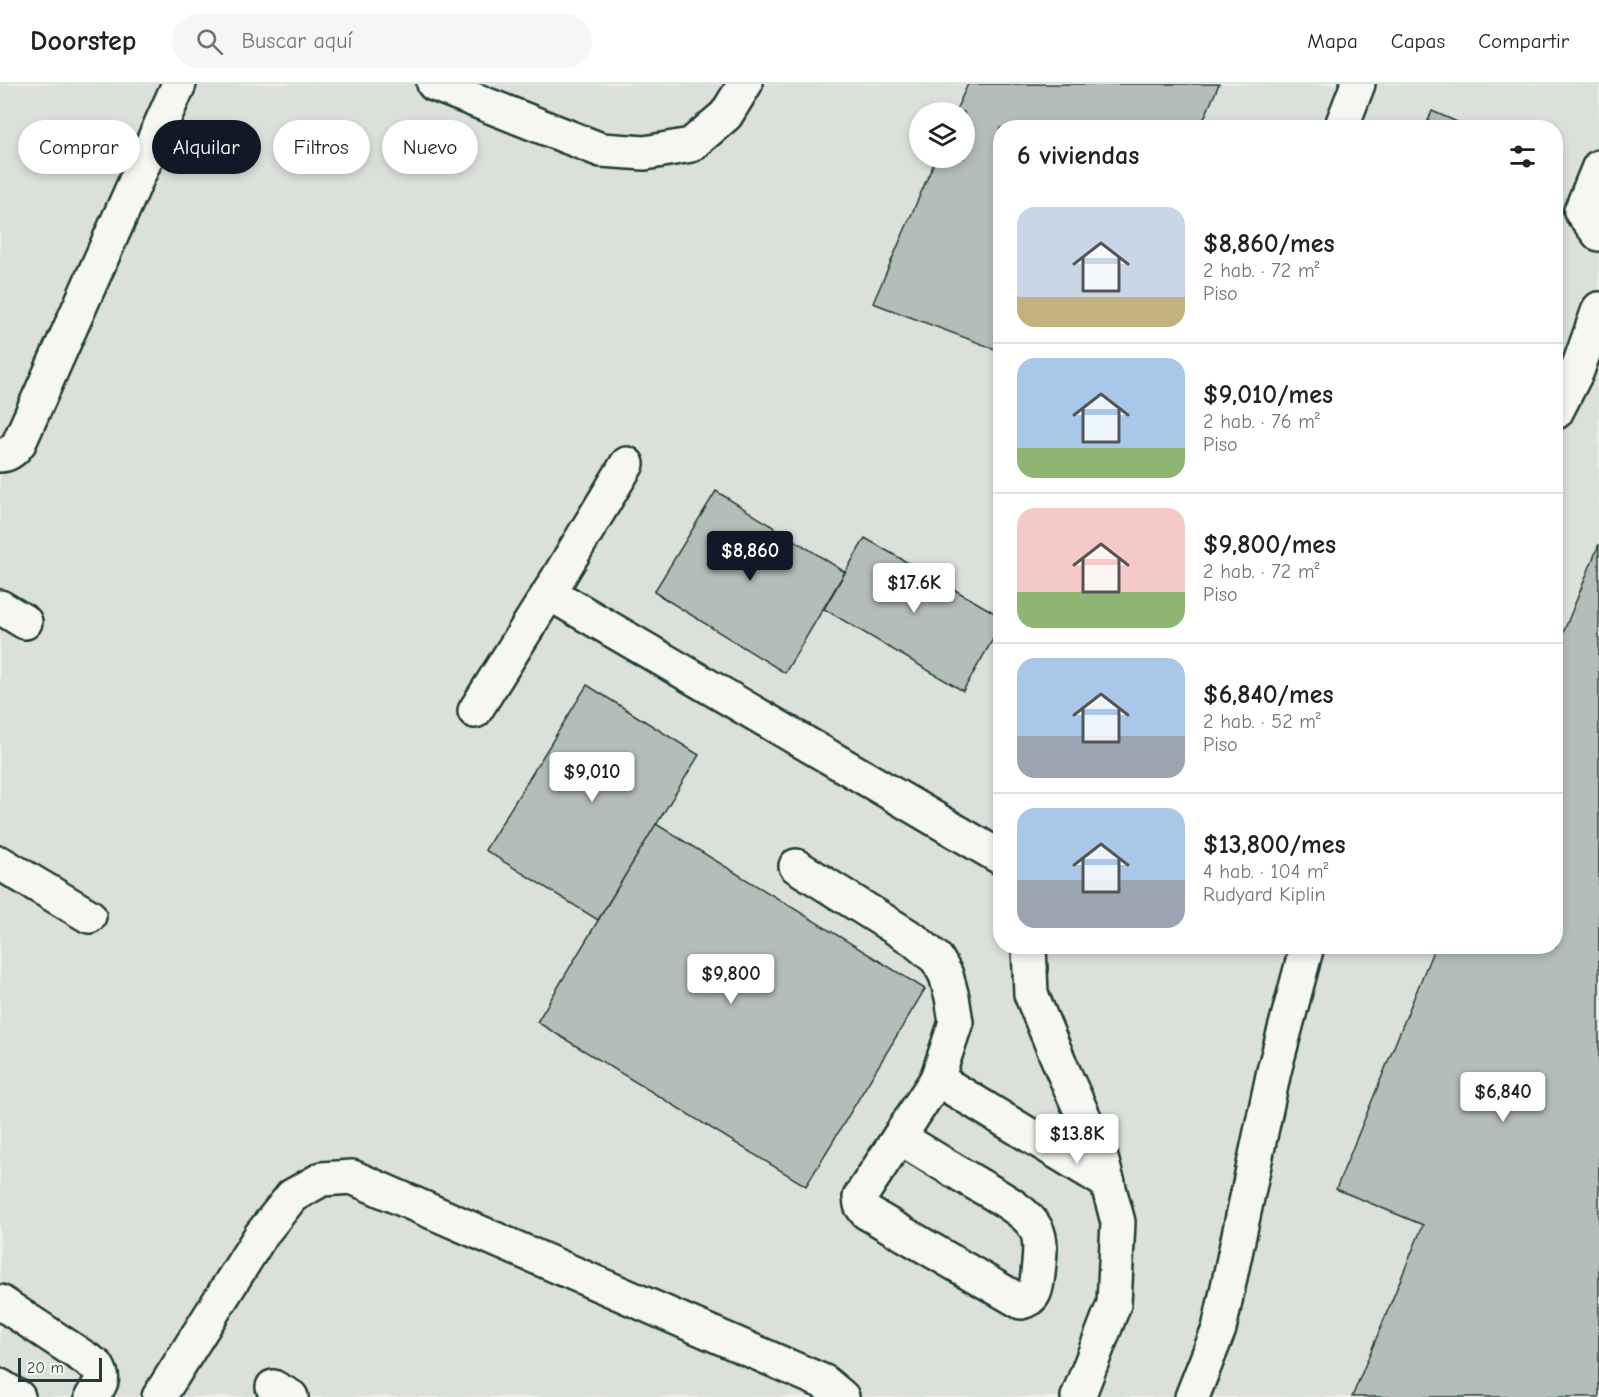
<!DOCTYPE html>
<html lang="es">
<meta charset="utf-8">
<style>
:root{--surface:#fff;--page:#f6f6f6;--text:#222;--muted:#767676;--line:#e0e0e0;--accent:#111827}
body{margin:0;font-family:"Comic Neue",sans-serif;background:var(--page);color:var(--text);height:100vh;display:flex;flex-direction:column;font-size:22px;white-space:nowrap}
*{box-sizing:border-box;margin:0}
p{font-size:20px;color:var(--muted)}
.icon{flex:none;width:33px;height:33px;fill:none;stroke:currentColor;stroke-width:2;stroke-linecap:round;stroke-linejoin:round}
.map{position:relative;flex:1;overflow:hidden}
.side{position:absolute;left:993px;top:36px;width:570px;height:834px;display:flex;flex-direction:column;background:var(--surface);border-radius:24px;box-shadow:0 3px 9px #0003}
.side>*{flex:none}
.banner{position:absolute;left:18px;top:36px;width:570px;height:54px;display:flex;gap:12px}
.controls{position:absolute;left:909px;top:18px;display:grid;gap:12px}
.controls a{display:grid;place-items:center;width:66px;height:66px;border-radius:50%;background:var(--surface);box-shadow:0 3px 9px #0003;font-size:30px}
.scale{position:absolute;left:18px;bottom:15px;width:84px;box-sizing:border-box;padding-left:6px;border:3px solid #1f3d34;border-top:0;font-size:16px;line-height:21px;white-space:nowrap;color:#1f3d34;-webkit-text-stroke:4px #f6f6f2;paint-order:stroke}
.price{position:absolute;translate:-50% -51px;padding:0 14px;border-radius:6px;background:#fff;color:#222;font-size:20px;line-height:39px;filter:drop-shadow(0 2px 3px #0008)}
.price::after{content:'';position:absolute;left:50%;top:36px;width:18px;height:14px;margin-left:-9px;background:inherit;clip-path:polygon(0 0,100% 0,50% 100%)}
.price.active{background:var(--accent);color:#fff}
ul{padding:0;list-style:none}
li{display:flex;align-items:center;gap:18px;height:150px;padding:0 24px}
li+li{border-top:2px solid var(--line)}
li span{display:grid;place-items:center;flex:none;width:168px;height:120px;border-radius:18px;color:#555}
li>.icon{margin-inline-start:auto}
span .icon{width:72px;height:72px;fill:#fffc;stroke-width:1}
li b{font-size:26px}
h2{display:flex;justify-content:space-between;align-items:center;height:72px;padding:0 24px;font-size:26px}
.tag{padding:0 21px;border-radius:27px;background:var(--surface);box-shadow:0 3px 9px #0003;font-size:21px;line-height:54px}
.tag.active{background:var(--accent);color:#fff}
header{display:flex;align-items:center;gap:36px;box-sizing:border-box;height:84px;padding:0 30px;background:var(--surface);border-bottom:2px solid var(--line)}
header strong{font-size:28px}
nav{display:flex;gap:33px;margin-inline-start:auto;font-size:21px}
.search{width:420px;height:54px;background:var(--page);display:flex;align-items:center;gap:15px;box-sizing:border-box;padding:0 21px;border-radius:33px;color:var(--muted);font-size:22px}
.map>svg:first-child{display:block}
</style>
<header>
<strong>Doorstep</strong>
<div class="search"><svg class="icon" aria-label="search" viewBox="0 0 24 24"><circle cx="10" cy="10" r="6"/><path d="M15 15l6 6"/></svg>Buscar aquí</div>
<nav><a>Mapa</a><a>Capas</a><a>Compartir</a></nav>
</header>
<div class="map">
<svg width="1599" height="1313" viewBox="0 0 1599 1313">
<rect width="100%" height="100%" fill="#edefea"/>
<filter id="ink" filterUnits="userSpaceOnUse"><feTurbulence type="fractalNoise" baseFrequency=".0167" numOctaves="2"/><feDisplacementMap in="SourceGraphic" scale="12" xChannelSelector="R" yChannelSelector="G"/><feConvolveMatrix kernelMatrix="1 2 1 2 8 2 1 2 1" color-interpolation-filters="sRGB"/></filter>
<g filter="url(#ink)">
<path fill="#dce0db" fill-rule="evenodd" d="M0,0H1599V1313H0ZM920,28H964V74H920ZM1000,44H1556V862H1000Z"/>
<g fill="#b4bdb8" stroke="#1f3d34" stroke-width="1.5">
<path d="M968,0H1219L1200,44H1000V267L873,219L936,74H964V28H955Z"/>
<path d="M1432,27L1471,44H1425Z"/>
<path d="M716,407L845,488L785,589L654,508Z"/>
<path d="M865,454L1000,532V543L963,607L824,525Z"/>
<path d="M1599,460V1313H1352L1423,1141L1336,1105L1435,862H1556V567Z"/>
<path d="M587,601L699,671L598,836L485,766Z"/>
<path d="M656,740L925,905L806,1102L537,938Z"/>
</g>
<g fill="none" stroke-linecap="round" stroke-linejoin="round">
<g stroke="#1f3d34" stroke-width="38">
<g id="minor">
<path d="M434,0L601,66L645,69L691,61L726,31L745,0"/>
<path d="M1341,44L1358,0"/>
<path d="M1599,83L1581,127L1599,150"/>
<path d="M1556,328L1577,287L1599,225"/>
<path d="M0,371C9,371 14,366 19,359L179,0"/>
<path d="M549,509L1000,773"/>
<path d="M0,523L25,538"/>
<path d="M475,627L549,509L627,380"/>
<path d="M0,779L89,832"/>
<path d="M796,782L913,855L937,875L946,891L952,913L956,938L937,995L1108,1099"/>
<path d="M1029,862L1031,910L1063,987L1099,1067L1118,1138L1114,1220L1078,1313"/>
<path d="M899,1053C922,1067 946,1082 970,1096C988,1107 1027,1126 1036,1145C1043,1158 1039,1175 1038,1190C1036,1204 1036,1215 1021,1218L866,1128L861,1121L860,1113L937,995"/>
<path d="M0,1218L97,1282C106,1297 100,1299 92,1313"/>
<path d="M0,1302L18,1313"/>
<path d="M273,1303L291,1313"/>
<path d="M159,1313L261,1151L292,1112L322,1095L352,1093L824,1298L842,1313"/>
<path d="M1192,1313L1219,1245L1274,987L1307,862"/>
</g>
</g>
<use href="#minor" stroke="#f6f6f2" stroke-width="33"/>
</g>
</g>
</svg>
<div class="controls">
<a><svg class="icon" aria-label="layers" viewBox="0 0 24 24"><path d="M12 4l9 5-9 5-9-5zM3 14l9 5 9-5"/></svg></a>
</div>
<div class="scale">20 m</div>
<b class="price active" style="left:750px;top:498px">$8,860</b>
<b class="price" style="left:914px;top:530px">$17.6K</b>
<b class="price" style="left:592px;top:719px">$9,010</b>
<b class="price" style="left:731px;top:921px">$9,800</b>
<b class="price" style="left:1503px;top:1039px">$6,840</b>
<b class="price" style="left:1077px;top:1081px">$13.8K</b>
<div class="banner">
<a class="tag">Comprar</a>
<a class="tag active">Alquilar</a>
<a class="tag">Filtros</a>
<a class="tag">Nuevo</a>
</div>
<section class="side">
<h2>6 viviendas<svg class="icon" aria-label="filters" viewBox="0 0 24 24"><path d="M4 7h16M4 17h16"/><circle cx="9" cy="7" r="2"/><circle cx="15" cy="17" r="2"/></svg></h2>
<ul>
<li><span style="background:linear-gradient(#c9d6e8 75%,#c2b280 0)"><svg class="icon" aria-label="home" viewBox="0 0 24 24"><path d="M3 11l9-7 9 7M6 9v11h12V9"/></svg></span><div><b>$8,860/mes</b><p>2 hab. · 72 m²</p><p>Piso</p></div></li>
<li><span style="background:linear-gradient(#a9c7e8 75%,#8fb573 0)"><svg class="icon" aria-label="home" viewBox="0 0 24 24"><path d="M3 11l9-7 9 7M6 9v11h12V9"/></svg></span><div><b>$9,010/mes</b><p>2 hab. · 76 m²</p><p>Piso</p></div></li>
<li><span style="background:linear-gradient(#f6c9c9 70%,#8fb573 0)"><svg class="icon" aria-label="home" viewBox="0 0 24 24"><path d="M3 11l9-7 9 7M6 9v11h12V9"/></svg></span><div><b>$9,800/mes</b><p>2 hab. · 72 m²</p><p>Piso</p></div></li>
<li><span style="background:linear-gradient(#a9c7e8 65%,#9aa5b1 0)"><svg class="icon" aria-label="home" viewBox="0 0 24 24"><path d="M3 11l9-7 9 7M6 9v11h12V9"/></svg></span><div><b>$6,840/mes</b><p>2 hab. · 52 m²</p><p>Piso</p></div></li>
<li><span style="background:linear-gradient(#a9c7e8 60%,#9aa5b1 0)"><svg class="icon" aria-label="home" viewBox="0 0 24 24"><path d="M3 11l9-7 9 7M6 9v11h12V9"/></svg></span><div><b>$13,800/mes</b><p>4 hab. · 104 m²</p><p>Rudyard Kiplin</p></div></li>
</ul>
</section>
</div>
